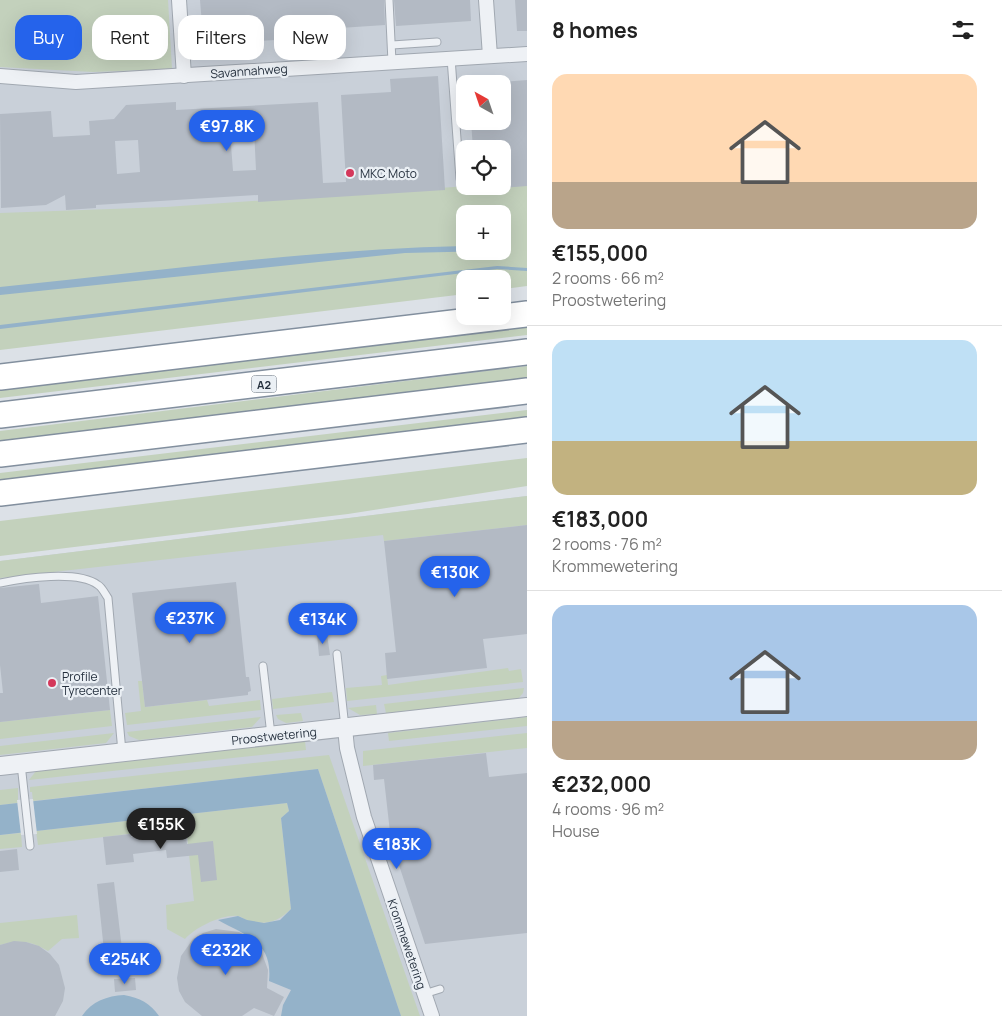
<!DOCTYPE html>
<meta charset="utf-8">
<style>
:root{--surface:#fff;--page:#f2f2f2;--text:#222;--muted:#767676;--line:#e0e0e0;--accent:#2563eb}
body{margin:0;font-family:Manrope,sans-serif;background:var(--page);color:var(--text);height:100vh;display:flex;flex-direction:column;font-size:19px;white-space:nowrap}
*{box-sizing:border-box;margin:0}
p{font-size:16px;color:var(--muted)}
.icon{flex:none;width:28px;height:28px;fill:none;stroke:currentColor;stroke-width:2;stroke-linecap:round;stroke-linejoin:round}
.map{position:relative;flex:1;overflow:hidden}
.details{display:flex;flex-direction:column;background:var(--surface);width:475px}
.details>*{flex:none}
.hud{position:absolute;left:15px;top:15px;width:436px;height:45px;display:flex;gap:10px}
.needle{width:32px;rotate:320deg}
.buttons{position:absolute;left:456px;top:75px;display:grid;gap:10px}
.buttons a{display:grid;place-items:center;width:55px;height:55px;border-radius:10px;background:var(--surface);box-shadow:0 5px 20px #0002;font-size:25px}
.price{position:absolute;translate:-50% -42px;padding:0 11px;border-radius:18px;background:var(--accent);color:#fff;font-size:16px;line-height:32px;filter:drop-shadow(0 1px 2px #0008)}
.price::after{content:'';position:absolute;left:50%;top:30px;width:15px;height:11px;margin-left:-8px;background:inherit;clip-path:polygon(0 0,100% 0,50% 100%)}
.price.active{background:#222;color:#fff}
ul{padding:0;list-style:none}
li{display:grid;align-content:center;gap:10px;height:265px;padding:0 25px}
li+li{border-top:1px solid var(--line)}
li span{display:grid;place-items:center;height:155px;border-radius:15px;color:#555}
li>.icon{margin-inline-start:auto}
span .icon{width:90px;height:90px;fill:#fffc;stroke-width:1}
li b{font-size:21px}
h2{display:flex;justify-content:space-between;align-items:center;height:60px;padding:0 25px;font-size:21px}
.tag{padding:0 18px;border-radius:15px;background:var(--surface);box-shadow:0 5px 20px #0002;font-size:18px;line-height:45px}
.tag.active{background:var(--accent);color:#fff}
main{display:flex;flex:1;min-height:0}
.map>svg:first-child{display:block}
</style>
<main>
<div class="map">
<svg width="527" height="1016" viewBox="0 0 527 1016">
<rect width="100%" height="100%" fill="#dce1e7"/>
<g fill="#c9d0d9" fill-rule="evenodd">
<path d="M0,0H527V226L502,214H465L0,282ZM465,84H502V121H465ZM465,149H502V186H465Z"/>
<path d="M527,496V1016H0V561Z"/>
</g>
<g fill="#c3d1bc" fill-rule="evenodd">
<path d="M0,0H168L172,69L93,72L0,67Z"/>
<path d="M527,183V286L503,289L502,279H465V294L0,350V213L166,207L468,186H502ZM465,214H502V251H465Z"/>
<path d="M527,322V335L0,398V386Z"/>
<path d="M527,366V378L0,442V431Z"/>
<path d="M527,410V422L0,485V473Z"/>
<path d="M527,458V486L348,514L0,556V521Z"/>
<path d="M527,496V525L384,541L383,535L0,578V561Z"/>
<path d="M508,668L509,671L521,669L523,682L347,701L346,688L382,685L381,676L387,675L388,685Z"/>
<path d="M138,681H142L145,707L207,700L209,706L260,700L261,710L127,725L125,713L141,711Z"/>
<path d="M524,688L523,693L518,699L386,713L384,704Z"/>
<path d="M332,692L334,702L273,709L272,699Z"/>
<path d="M376,705L377,714L360,715L348,708Z"/>
<path d="M110,710L112,726L0,739V722Z"/>
<path d="M301,713L303,721L286,723L278,719L276,715Z"/>
<path d="M261,717L252,727L139,740L129,736L127,732Z"/>
<path d="M527,717V726L389,741L388,733Z"/>
<path d="M114,733L106,743L0,755V746Z"/>
<path d="M527,733V748L363,766V751Z"/>
<path d="M305,741L306,750L29,780L36,771Z"/>
<path d="M329,755L420,1016H401L318,769L33,801L32,792H30V787Z"/>
<path d="M18,788V803L0,805V790Z"/>
<path d="M287,803L289,811L281,818L291,909C277,922 268,925 248,921C245,920 241,916 238,916C222,914 196,927 185,939L167,929L166,905L194,901L186,827L38,845L36,831Z"/>
<path d="M21,833L22,847L0,849V835Z"/>
<path d="M77,915L79,938L62,939L48,951C32,941 18,939 0,945V923Z"/>
</g>
<g fill="#94b2c9">
<path d="M465,246V251H490L405,253L0,295V287C155,272 310,249 465,246Z"/>
<path d="M497,266L527,268V271L497,269L0,329V325Z"/>
<path d="M318,769L401,1016H281L283,1005L291,990L269,981C273,941 246,936 218,920L238,916L247,920L264,923L280,920L291,909L281,818L289,811L287,803L0,835V805Z"/>
<path d="M124,995C140,998 150,1003 159,1016H82C92,1001 107,996 124,995Z"/>
</g>
<path fill="#dce1e7" d="M33,799L37,834L21,835L17,800Z"/>
<g fill="#b3bac4" fill-rule="evenodd">
<path d="M200,0H384L385,25L310,30V38L222,43L221,23L202,24Z"/>
<path d="M394,0H470L471,21L396,26Z"/>
<path d="M515,0H527V31H517Z"/>
<path d="M438,76L445,190L258,202V195L96,205V208L66,210L65,195L46,205L1,208L0,114L51,111L53,137L90,135L89,121L114,119L126,105L176,102V110L318,102L323,183L346,182L341,95L391,92L390,79ZM254,130L256,170L233,171L230,132ZM138,140L140,172L117,174L115,141Z"/>
<path d="M527,80V186L502,188V149H473L471,121H502V82Z"/>
<path d="M527,525V634L483,639L487,668L387,679L385,653L396,652L384,541Z"/>
<path d="M236,582L246,677H249L251,691L248,692V695L145,707L132,593Z"/>
<path d="M39,584L41,603L98,596L110,710L0,722V693H3L0,665V588Z"/>
<path d="M317,634H327L330,655L319,656Z"/>
<path d="M486,753L489,777L527,773V933L425,944L391,841L384,779L374,780L373,765Z"/>
<path d="M175,832V836L186,834L187,844L213,841L217,880L201,882L198,855L167,858L166,850L133,854L134,862L106,865L103,837L131,834V837Z"/>
<path d="M17,849L19,870L0,872V851Z"/>
<path d="M114,882L122,949L104,951L97,884Z"/>
<path d="M216,929L239,932L250,938L260,948L268,970L267,988L284,997L274,1016L254,1008L242,1016H202L185,1002L179,991L177,978L181,956L193,939L203,933Z"/>
<path d="M14,941L26,942L39,946L50,954L59,965L65,988L63,1001L55,1016H0V945Z"/>
<path d="M135,978L136,990L115,992L114,979Z"/>
</g>
<g fill="none" stroke-linecap="round" stroke-linejoin="round">
<g stroke="#a1a8b1" stroke-width="9">
<g id="service">
<path d="M389,0L392,62"/>
<path d="M392,45L437,42"/>
<path d="M451,58L460,179"/>
<path d="M0,583C24,578 78,570 98,585C102,587 105,594 108,598L122,752"/>
<path d="M337,654L345,728"/>
<path d="M263,666L271,735"/>
<path d="M21,764L30,846"/>
<path d="M424,994L440,989"/>
</g>
</g>
<g stroke="#a1a8b1" stroke-width="16">
<g id="minor">
<path d="M179,0L184,76"/>
<path d="M486,0L490,56"/>
<path d="M0,76L76,82L527,54"/>
<path d="M345,728L347,748L364,817L432,1016"/>
</g>
</g>
<g stroke="#a1a8b1" stroke-width="20">
<path id="tertiary" d="M0,766L527,707"/>
</g>
<g stroke="#828f9e" stroke-width="28">
<g id="motorway">
<path d="M0,377L527,314"/>
<path d="M0,415L527,352"/>
<path d="M0,454L527,391"/>
<path d="M0,493L527,430"/>
</g>
</g>
<use href="#service" stroke="#eef1f5" stroke-width="7"/>
<use href="#minor" stroke="#eef1f5" stroke-width="14"/>
<use href="#tertiary" stroke="#eef1f5" stroke-width="18"/>
<use href="#motorway" stroke="#fff" stroke-width="25"/>
</g>
<g fill="#d4385b" stroke="#ebf0f5" stroke-width="2">
<circle cx="350" cy="173" r="5"/>
<circle cx="52" cy="683" r="5"/>
</g>
<g text-anchor="middle" dominant-baseline="central" stroke-width="4.5" stroke-linejoin="round" paint-order="stroke">
<rect fill="#ebf0f5" stroke="#606a75" stroke-width="1" x="251.5" y="375.5" width="25" height="17" rx="4"/>
<g font-size="11" font-weight="bold" fill="#25303e">
<text x="264" y="384">A2</text>
</g>
<g font-size="12" fill="#25303e" stroke="#ebf0f5">
<text transform="translate(249 71) rotate(-4)">Savannahweg</text>
<text transform="translate(274 736) rotate(-6)">Proostwetering</text>
<text transform="translate(407 944) rotate(71)">Krommewetering</text>
</g>
<g font-size="12" fill="#25303e" stroke="#ebf0f5" text-anchor="start">
<text x="360" y="173">MKC Moto</text>
<text x="62" y="676">Profile<tspan x="62" dy="14">Tyrecenter</tspan></text>
</g>
</g>
</svg>
<div class="buttons">
<a><svg class="needle" viewBox="-14 -14 28 28"><path d="M0-13l5 13h-10z" fill="#e53935"/><path d="M0 13l5-13h-10z" fill="#767676"/></svg></a>
<a><svg class="icon" aria-label="locate" viewBox="0 0 24 24"><circle cx="12" cy="12" r="6"/><path d="M12 2v4M12 18v4M2 12h4M18 12h4"/></svg></a>
<a>+</a>
<a>−</a>
</div>
<b class="price" style="left:227px;top:152px">€97.8K</b>
<b class="price" style="left:455px;top:598px">€130K</b>
<b class="price" style="left:190px;top:644px">€237K</b>
<b class="price" style="left:323px;top:645px">€134K</b>
<b class="price active" style="left:161px;top:850px">€155K</b>
<b class="price" style="left:397px;top:870px">€183K</b>
<b class="price" style="left:226px;top:976px">€232K</b>
<b class="price" style="left:125px;top:985px">€254K</b>
<div class="hud">
<a class="tag active">Buy</a>
<a class="tag">Rent</a>
<a class="tag">Filters</a>
<a class="tag">New</a>
</div>
</div>
<section class="details">
<h2>8 homes<svg class="icon" aria-label="filters" viewBox="0 0 24 24"><path d="M4 7h16M4 17h16"/><circle cx="9" cy="7" r="2"/><circle cx="15" cy="17" r="2"/></svg></h2>
<ul>
<li><span style="background:linear-gradient(#ffd9b3 70%,#b9a48a 0)"><svg class="icon" aria-label="home" viewBox="0 0 24 24"><path d="M3 11l9-7 9 7M6 9v11h12V9"/></svg></span><div><b>€155,000</b><p>2 rooms · 66 m²</p><p>Proostwetering</p></div></li>
<li><span style="background:linear-gradient(#bfe0f5 65%,#c2b280 0)"><svg class="icon" aria-label="home" viewBox="0 0 24 24"><path d="M3 11l9-7 9 7M6 9v11h12V9"/></svg></span><div><b>€183,000</b><p>2 rooms · 76 m²</p><p>Krommewetering</p></div></li>
<li><span style="background:linear-gradient(#a9c7e8 75%,#b9a48a 0)"><svg class="icon" aria-label="home" viewBox="0 0 24 24"><path d="M3 11l9-7 9 7M6 9v11h12V9"/></svg></span><div><b>€232,000</b><p>4 rooms · 96 m²</p><p>House</p></div></li>
</ul>
</section>
</main>
